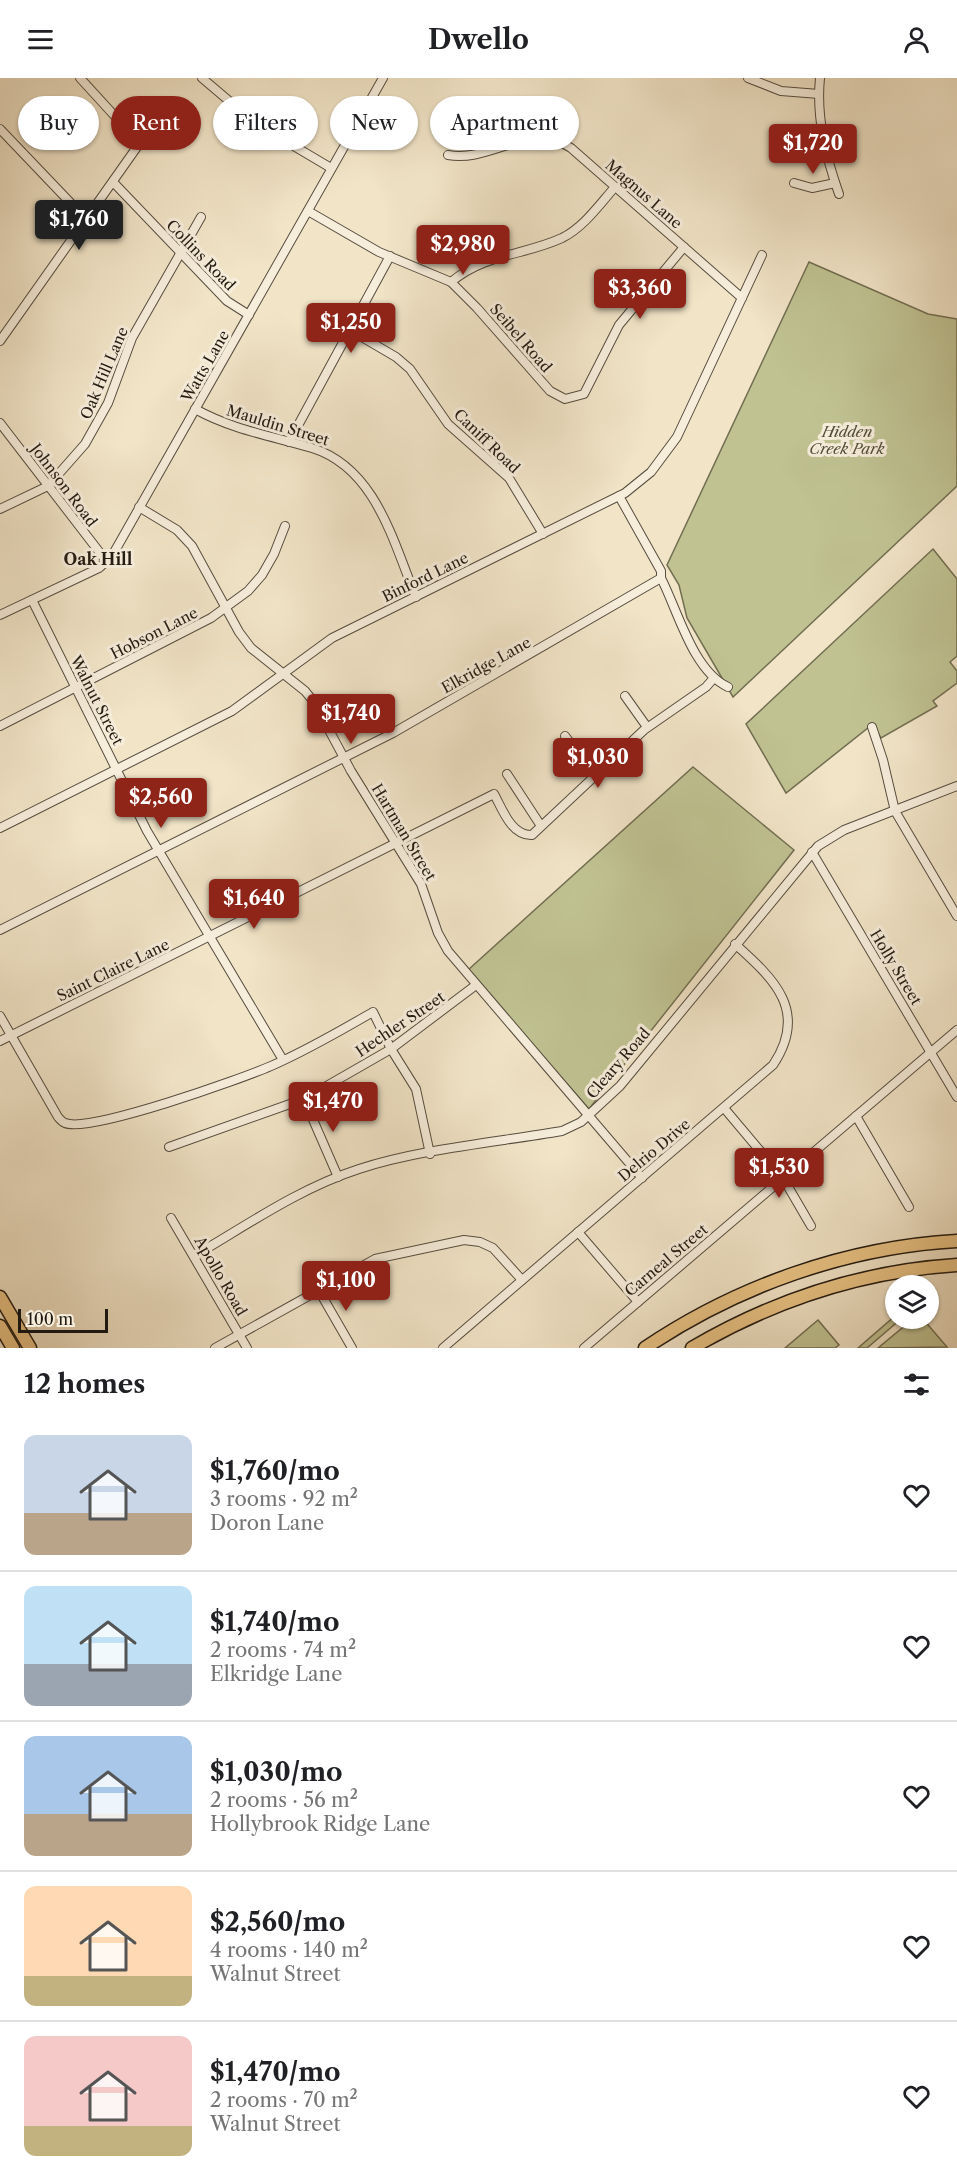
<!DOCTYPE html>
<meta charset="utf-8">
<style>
:root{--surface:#fff;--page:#f2f2f2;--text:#202124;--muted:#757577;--line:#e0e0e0;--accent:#8f2418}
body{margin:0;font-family:"Libre Caslon Text",serif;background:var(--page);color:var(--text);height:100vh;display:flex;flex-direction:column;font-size:22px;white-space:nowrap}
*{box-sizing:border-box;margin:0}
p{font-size:20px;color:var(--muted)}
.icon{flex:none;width:33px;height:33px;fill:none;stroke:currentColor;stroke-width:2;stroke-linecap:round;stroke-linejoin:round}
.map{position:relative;height:1270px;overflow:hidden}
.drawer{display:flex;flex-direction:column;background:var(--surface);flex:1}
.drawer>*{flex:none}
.hud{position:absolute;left:18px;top:18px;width:600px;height:54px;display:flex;gap:12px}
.buttons{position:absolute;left:885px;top:1197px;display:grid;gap:12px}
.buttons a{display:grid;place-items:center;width:54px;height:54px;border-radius:50%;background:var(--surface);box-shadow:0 2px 4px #0004;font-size:30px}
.scale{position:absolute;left:18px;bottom:15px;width:90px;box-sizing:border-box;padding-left:6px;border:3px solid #231b12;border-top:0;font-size:16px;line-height:21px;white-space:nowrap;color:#231b12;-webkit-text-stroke:4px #f6eddb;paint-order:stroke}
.price{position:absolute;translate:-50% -51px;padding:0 14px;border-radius:6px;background:var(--accent);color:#fff;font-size:20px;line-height:39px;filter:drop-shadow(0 2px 3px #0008)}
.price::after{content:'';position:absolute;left:50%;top:36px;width:18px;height:14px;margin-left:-9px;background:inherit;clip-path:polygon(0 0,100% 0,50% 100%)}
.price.selected{background:#222;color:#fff}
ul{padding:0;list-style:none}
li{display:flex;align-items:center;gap:18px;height:150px;padding:0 24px}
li+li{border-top:2px solid var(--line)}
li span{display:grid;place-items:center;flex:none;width:168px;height:120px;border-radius:12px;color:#555}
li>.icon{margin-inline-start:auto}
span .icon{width:72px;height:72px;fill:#fffc;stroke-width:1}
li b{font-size:26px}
h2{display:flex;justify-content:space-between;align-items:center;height:72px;padding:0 24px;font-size:26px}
.chip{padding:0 21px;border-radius:27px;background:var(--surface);box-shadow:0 2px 4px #0004;font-size:21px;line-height:54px}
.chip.selected{background:var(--accent);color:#fff}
header{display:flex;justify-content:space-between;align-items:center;height:78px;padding:0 24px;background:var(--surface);font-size:27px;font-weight:700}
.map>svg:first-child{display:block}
</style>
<header><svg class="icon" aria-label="menu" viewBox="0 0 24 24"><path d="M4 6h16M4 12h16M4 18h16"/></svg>Dwello<svg class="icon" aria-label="person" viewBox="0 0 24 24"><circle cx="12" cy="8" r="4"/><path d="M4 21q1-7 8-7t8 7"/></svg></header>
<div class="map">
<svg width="957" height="1270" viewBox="0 0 957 1270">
<rect width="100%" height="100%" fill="#f1e4c7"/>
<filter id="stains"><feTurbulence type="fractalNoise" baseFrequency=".00333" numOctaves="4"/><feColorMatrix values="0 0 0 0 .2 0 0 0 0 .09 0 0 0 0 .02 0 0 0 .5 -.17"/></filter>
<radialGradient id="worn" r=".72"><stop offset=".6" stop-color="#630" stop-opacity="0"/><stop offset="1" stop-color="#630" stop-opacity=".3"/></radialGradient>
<g fill="#c0c292" stroke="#726e52" stroke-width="1.5">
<path d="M809,184L928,236L957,241V408L733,619L687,540L679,507L667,487Z"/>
<path d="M933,471L957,501V578L950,584L957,593V605L933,623L937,628L881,660L873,646L786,715L746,646Z"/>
<path d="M693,689L794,772L589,1031L468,892Z"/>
<path d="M895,1238L896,1240L901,1241L867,1270H858Z"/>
<path d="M913,1241H923L947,1269L878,1270Z"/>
<path d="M818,1242L839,1267L835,1270H785Z"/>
</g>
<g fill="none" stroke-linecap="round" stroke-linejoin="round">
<g stroke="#564d3f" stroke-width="10">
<g id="minor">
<path d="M202,0L255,45L331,90"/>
<path d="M748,0L781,13L819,16"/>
<path d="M820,0C816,40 826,79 839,116"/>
<path d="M0,51L85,140"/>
<path d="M448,77C491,85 529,43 571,70L742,220"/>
<path d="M113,104L227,223L249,237"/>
<path d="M794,105L812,110L835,105"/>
<path d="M308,133L379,174L451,204L477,230L550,313L565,321L584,316L619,247L684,169"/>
<path d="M451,204C486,175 523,178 562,160C584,149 599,127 615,109"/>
<path d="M350,252L396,279L410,291L448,346L509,400L543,456"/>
<path d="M0,263L137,69L133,58L80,0"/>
<path d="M195,331C233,352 272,358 312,370C376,390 393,464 416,519"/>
<path d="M0,345L107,484"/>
<path d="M289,364L390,178"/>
<path d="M619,418L661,493V500C678,533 693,593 728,609"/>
<path d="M139,429L177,452L192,468L239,554L251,570L305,613L314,624L351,693L421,806L438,855L448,873L642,1100"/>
<path d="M0,431L48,408L85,366L108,325L132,260L201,139"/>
<path d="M32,522L147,753L283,982"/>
<path d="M0,537L99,490L112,478L383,0"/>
<path d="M625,618L647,649"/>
<path d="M0,648L211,540L248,513L262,497L274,476L285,448"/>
<path d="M872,649L883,682L895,733L957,838"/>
<path d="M565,658L594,697"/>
<path d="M507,696L541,748"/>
<path d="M0,750L232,633L332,560L625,415L651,394L677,359L762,177"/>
<path d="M812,774L957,1019"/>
<path d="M0,852L393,655L661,500"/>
<path d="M0,938L58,1039C60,1041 62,1044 65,1045C90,1055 241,1001 271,988C306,973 340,953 373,934L391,971L416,1011L430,1076"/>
<path d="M0,963L494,716C502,730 511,758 532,757L644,652L706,609L713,601"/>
<path d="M304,1021L338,1099"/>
<path d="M724,1030L783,1100L811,1148"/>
<path d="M856,1038L909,1129"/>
<path d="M169,1069L304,1021L391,971L476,907"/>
<path d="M171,1140L247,1270"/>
<path d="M578,1154L638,1224"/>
<path d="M194,1178C247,1147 300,1110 359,1091C420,1071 498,1064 562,1053L581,1044L620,1008L818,768L844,752L957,708"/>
<path d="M318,1211L352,1270"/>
<path d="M215,1270L375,1181L464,1162L480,1164L493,1170L522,1202"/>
<path d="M443,1270L773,987C809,933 774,901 735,866"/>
<path d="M584,1270L957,952"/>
</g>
</g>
<g stroke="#231b12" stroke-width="15">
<g id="highway">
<path d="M0,1219L30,1270"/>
<path d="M0,1248L13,1270"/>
<path d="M645,1270C737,1208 847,1169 957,1163"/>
<path d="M692,1270C774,1222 862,1193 957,1187"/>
</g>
</g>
<use href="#minor" stroke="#f6eddb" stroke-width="8"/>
<use href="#highway" stroke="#e8c284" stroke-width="12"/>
</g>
<g text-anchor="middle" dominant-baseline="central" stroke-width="6" stroke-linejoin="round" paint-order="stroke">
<g font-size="15" fill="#231b12" stroke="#f6eddb">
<text transform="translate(644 116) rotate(41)">Magnus Lane</text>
<text transform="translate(201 177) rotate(46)">Collins Road</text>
<text transform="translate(521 260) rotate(49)">Seibel Road</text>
<text transform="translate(205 288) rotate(-60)">Watts Lane</text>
<text transform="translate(104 295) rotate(-67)">Oak Hill Lane</text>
<text transform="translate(278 347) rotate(17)">Mauldin Street</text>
<text transform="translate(487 363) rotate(44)">Caniff Road</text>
<text transform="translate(64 407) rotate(53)">Johnson Road</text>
<text transform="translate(425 499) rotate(-26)">Binford Lane</text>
<text transform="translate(154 555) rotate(-27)">Hobson Lane</text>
<text transform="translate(486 587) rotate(-29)">Elkridge Lane</text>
<text transform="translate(97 622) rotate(63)">Walnut Street</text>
<text transform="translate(404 754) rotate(59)">Hartman Street</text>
<text transform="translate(896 889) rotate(59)">Holly Street</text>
<text transform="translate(113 892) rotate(-26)">Saint Claire Lane</text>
<text transform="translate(400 946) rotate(-34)">Hechler Street</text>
<text transform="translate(618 985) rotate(-49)">Cleary Road</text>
<text transform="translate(654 1072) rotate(-40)">Delrio Drive</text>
<text transform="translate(666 1182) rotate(-40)">Carneal Street</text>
<text transform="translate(221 1198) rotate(60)">Apollo Road</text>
</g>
<g font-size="15" font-style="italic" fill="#524d38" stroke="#f6eddb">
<text x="847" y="353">Hidden<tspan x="847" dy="17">Creek Park</tspan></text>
</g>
<g font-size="16" font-weight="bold" fill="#231b12" stroke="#f6eddb">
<text x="98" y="481">Oak Hill</text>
</g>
</g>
<rect width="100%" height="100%" filter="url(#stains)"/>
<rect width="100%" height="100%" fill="url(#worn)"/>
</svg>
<div class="buttons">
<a><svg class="icon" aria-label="layers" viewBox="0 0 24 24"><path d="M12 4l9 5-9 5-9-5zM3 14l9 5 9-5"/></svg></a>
</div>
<div class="scale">100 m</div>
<b class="price" style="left:813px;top:97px">$1,720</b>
<b class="price selected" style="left:79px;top:173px">$1,760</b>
<b class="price" style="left:463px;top:198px">$2,980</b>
<b class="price" style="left:640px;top:242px">$3,360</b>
<b class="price" style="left:351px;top:276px">$1,250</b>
<b class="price" style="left:351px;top:667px">$1,740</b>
<b class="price" style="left:598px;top:711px">$1,030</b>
<b class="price" style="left:161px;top:751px">$2,560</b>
<b class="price" style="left:254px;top:852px">$1,640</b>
<b class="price" style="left:333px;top:1055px">$1,470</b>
<b class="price" style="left:779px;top:1121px">$1,530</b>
<b class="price" style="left:346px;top:1234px">$1,100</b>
<div class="hud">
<a class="chip">Buy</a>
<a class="chip selected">Rent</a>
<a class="chip">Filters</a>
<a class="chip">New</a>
<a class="chip">Apartment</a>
</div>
</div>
<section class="drawer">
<h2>12 homes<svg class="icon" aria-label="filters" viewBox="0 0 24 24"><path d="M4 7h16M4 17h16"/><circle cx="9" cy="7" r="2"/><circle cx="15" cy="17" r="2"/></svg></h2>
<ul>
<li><span style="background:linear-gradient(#c9d6e8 65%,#b9a48a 0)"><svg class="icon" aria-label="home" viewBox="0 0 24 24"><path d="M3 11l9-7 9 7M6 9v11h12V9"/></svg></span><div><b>$1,760/mo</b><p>3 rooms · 92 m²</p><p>Doron Lane</p></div><svg class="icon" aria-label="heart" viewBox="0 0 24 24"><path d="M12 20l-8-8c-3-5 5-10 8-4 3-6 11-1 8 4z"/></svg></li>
<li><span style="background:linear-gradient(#bfe0f5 65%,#9aa5b1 0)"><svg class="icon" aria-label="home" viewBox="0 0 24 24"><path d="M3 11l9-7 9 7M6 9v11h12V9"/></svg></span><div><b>$1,740/mo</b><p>2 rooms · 74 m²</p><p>Elkridge Lane</p></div><svg class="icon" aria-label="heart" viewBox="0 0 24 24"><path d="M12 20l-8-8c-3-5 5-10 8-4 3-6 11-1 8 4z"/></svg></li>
<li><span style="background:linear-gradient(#a9c7e8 65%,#b9a48a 0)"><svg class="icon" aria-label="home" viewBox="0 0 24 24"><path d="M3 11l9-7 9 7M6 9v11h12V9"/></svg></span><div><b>$1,030/mo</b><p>2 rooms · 56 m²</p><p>Hollybrook Ridge Lane</p></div><svg class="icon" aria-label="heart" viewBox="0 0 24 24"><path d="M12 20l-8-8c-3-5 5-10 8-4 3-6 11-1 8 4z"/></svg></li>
<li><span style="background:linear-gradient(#ffd9b3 75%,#c2b280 0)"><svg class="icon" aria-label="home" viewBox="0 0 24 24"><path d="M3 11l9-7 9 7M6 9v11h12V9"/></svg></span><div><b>$2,560/mo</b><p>4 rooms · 140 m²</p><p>Walnut Street</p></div><svg class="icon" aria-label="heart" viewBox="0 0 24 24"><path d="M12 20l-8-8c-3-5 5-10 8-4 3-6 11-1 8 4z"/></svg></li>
<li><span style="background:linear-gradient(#f6c9c9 75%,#c2b280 0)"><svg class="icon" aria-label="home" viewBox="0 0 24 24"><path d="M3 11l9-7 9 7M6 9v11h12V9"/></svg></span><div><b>$1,470/mo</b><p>2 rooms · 70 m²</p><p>Walnut Street</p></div><svg class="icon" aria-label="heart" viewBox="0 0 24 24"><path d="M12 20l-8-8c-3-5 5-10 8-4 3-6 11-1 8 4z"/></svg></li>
</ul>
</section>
